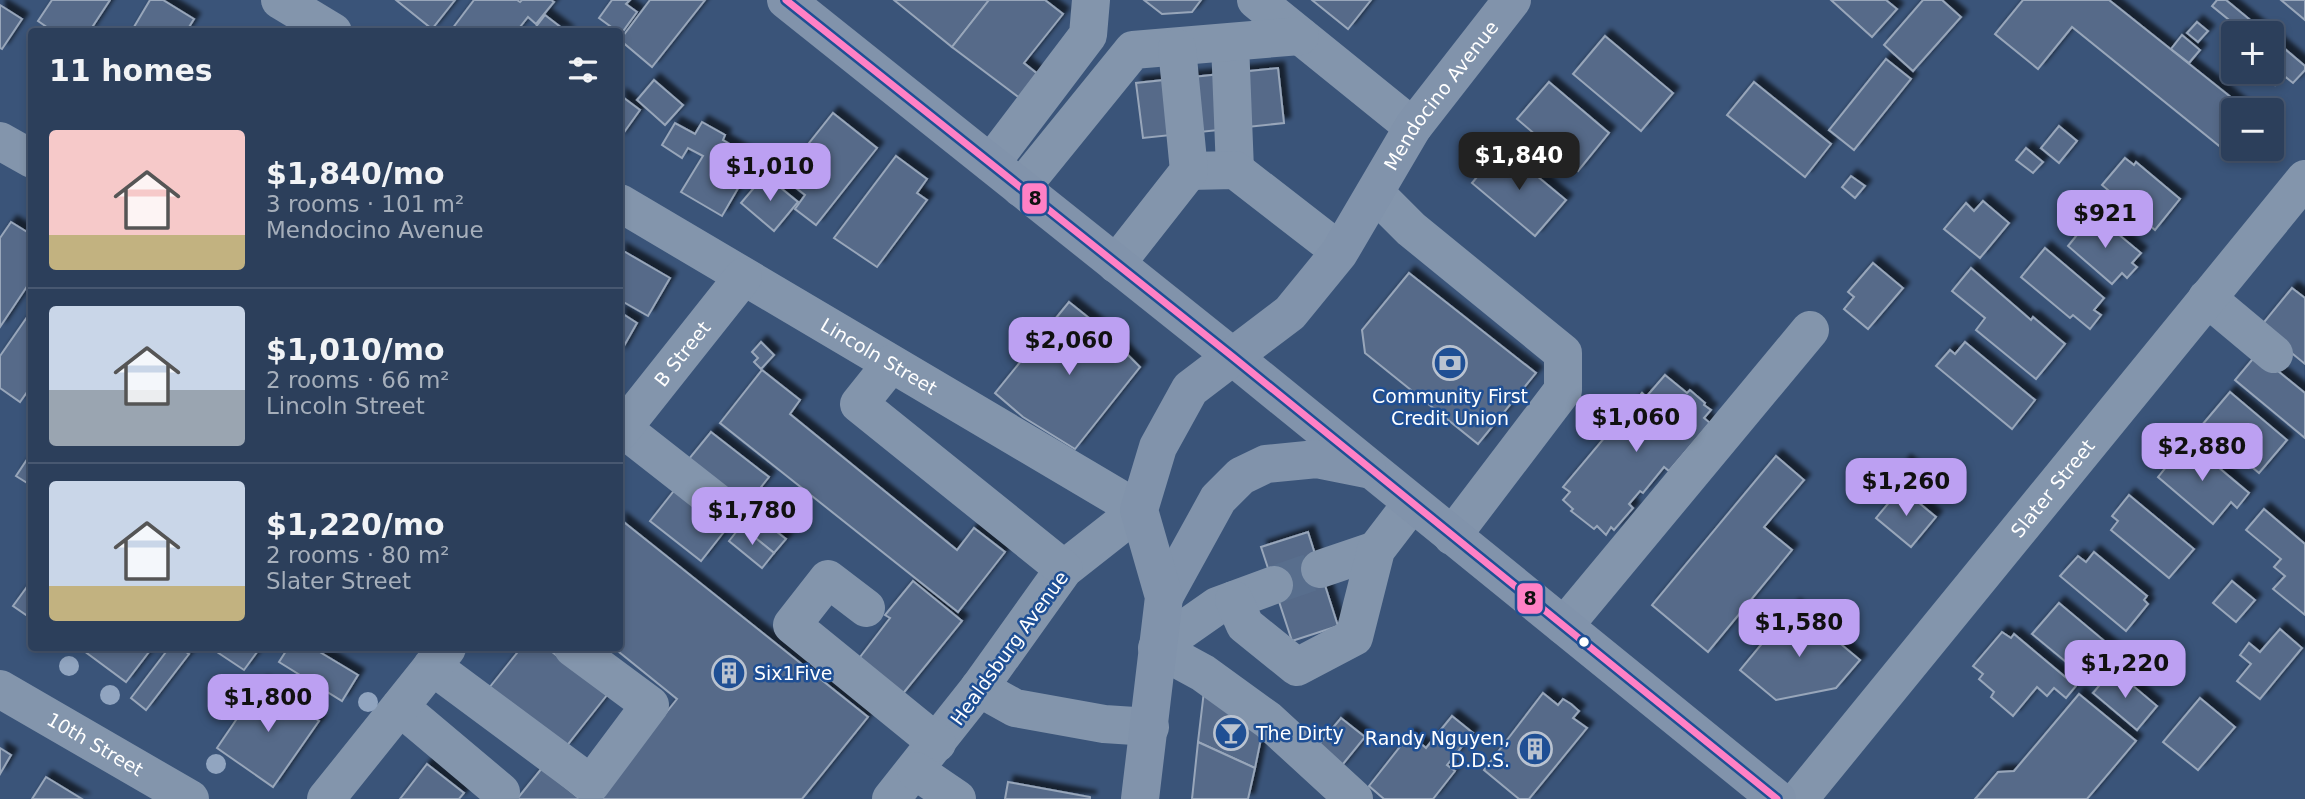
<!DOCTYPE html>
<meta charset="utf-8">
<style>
:root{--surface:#2c3f5b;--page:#344661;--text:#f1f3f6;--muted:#a6afbb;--line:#485871;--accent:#bca0f2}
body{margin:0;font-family:"DejaVu Sans",sans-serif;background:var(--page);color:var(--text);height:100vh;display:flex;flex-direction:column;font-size:26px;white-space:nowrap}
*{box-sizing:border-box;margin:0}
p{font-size:23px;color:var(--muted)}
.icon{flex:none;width:38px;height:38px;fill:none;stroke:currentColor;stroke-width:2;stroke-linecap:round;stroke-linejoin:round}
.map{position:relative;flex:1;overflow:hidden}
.details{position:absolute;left:28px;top:28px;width:595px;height:623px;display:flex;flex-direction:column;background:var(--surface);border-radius:7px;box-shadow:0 4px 10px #0003,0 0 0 2px var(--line)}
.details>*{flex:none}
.tools{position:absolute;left:2221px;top:21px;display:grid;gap:14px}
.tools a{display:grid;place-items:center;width:63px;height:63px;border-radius:7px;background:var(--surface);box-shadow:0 4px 10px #0003,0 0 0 2px var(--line);font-size:35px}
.price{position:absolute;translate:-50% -60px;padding:0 16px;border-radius:14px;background:var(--accent);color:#111;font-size:23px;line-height:46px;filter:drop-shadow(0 2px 4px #0008)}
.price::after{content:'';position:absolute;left:50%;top:42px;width:21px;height:16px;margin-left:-10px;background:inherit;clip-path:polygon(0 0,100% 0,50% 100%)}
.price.active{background:#222;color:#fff}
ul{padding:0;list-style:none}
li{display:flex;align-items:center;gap:21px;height:175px;padding:0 21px}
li+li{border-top:2px solid var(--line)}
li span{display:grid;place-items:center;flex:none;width:196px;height:140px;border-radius:7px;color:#555}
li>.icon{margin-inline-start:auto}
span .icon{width:84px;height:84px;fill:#fffc;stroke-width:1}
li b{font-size:30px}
h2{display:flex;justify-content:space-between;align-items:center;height:84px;padding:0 21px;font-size:30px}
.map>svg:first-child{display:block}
</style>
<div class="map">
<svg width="2305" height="799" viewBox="0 0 2305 799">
<defs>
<filter id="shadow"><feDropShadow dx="6" dy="-6" stdDeviation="2" flood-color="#0009"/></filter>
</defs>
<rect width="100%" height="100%" fill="#3a5479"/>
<g fill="#566b89" stroke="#98a6ba" stroke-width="2" filter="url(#shadow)">
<path d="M52,0H110L89,32H54L38,21Z"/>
<path d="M150,0H163L194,19L186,32H131Z"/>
<path d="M396,0H455L432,29Z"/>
<path d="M474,0H517L520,2L522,0H551L554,2L536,24L528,17L516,32H456L452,29Z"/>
<path d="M612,0H630L626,4L637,12L621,34L599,18Z"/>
<path d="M650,0H705L652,67L620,40Z"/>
<path d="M894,0H989L952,47Z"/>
<path d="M989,0H1045L1063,14L1024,63L1044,79L1025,102L952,47Z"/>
<path d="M1144,0H1201L1192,12L1162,14Z"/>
<path d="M1312,0H1371L1348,29Z"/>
<path d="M1831,0H1886L1897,9L1872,37Z"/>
<path d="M1923,0H1942L1961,17L1913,71L1884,45Z"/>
<path d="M2023,0H2109L2247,110H2233V147L2228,153L2072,27L2038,69L1995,34Z"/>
<path d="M2217,0H2226L2266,33H2233V50L2221,40L2234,24L2212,6Z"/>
<path d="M2281,0H2305V20Z"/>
<path d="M0,5L22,19L2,49L0,48Z"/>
<path d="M545,15L567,32H532Z"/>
<path d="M2197,22L2208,31L2198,42L2187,33Z"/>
<path d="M2182,35L2200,50L2189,63L2171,49Z"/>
<path d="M1605,36L1673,93L1641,131L1573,74Z"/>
<path d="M2272,38L2305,66V70L2293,83L2283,75L2275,85L2259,72H2272Z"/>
<path d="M1886,59L1911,79L1854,150L1829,130Z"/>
<path d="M1278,68L1284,123L1143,138L1136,83Z"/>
<path d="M654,80L683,105L665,125L637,100Z"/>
<path d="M1549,82L1609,133L1578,171L1517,119Z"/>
<path d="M1754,82L1831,144L1805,177L1727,115Z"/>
<path d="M620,95L640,110L620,138Z"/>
<path d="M833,113L877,148L816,225L795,209L805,195L782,177Z"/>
<path d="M702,122L725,135L723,140L755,159L722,216L681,192L703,156L688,148L682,158L662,145L675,123L695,134Z"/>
<path d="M2059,126L2077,141L2059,163L2041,148Z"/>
<path d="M1502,147L1566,200L1535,236L1472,183Z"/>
<path d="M2026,148L2043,162L2033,173L2016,160Z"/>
<path d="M896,156L927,179L917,193L927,200L877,267L834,238Z"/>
<path d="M2125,158L2134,165L2136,162L2180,199L2155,230L2102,185Z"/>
<path d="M765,175L798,202L774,231L741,203Z"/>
<path d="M1851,176L1865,186L1855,198L1842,187Z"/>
<path d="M1983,201L2009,223L1980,258L1944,229L1966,203L1974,211Z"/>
<path d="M2094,214L2141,253L2132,263L2137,267L2127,278L2122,273L2112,284L2068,246Z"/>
<path d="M11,222L32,235V279L0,327V238Z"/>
<path d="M2045,248L2104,298L2094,310L2101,315L2090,329L2073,315L2070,318L2021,277Z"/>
<path d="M620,249L670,278L648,316L620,300Z"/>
<path d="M1873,263L1903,288L1868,329L1844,309L1854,297L1848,292Z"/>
<path d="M1971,268L2031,320L2033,317L2065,344L2036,379L1976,330L1985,318L1952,291Z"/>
<path d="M1409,273L1536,373L1478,444L1365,353L1362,330Z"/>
<path d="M2292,288L2305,298V364L2260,327Z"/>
<path d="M1069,302L1099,326L1140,367L1075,449L1023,417L995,393Z"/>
<path d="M32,310V385L20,402L0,388V356Z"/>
<path d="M620,312L637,323L620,353Z"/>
<path d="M761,342L774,355L761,369L754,362L758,358L752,352Z"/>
<path d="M1965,342L2035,400L2012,429L1936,366L1950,350L1955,354Z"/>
<path d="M2257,354L2305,393V438L2235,380Z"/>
<path d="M762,370L800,400L790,414L957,550L974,528L1005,552L958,612L720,423Z"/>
<path d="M1665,375L1687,393L1690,390L1705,403L1704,405L1711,410L1704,418L1710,423L1669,471L1664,467L1643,493L1640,491L1629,504L1633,508L1614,530L1611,527L1606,535L1597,526L1594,529L1571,511L1573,509L1563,500L1570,492L1563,487L1642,393L1646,397Z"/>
<path d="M2230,392L2287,440L2259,473L2202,425Z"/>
<path d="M711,432L769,477L746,506L688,460Z"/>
<path d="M2187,441L2249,493L2237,508L2231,502L2213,524L2158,477Z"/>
<path d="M32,452V486L16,476Z"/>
<path d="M1776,456L1804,480L1764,527L1792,550L1708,652L1652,605Z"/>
<path d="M1905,461L1938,489L1930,498L1898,471Z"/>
<path d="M677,487L727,528L701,561L650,521Z"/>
<path d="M1901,488L1936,517L1911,547L1876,518Z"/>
<path d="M2129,495L2194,549L2169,578L2111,530L2118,521L2112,516Z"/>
<path d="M2264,509L2305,544V615L2273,589L2285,576L2274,567L2281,559L2246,530Z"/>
<path d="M759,518L786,539L774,553L748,532Z"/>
<path d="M620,519L868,717L802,799H597L677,699L614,648H620Z"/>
<path d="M741,526L774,553L762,568L729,541Z"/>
<path d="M1308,532L1338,626L1292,641L1261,547Z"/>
<path d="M2094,552L2147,596L2144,600L2148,604L2126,631L2060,576L2078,556L2086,562Z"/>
<path d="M32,580V619L13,606Z"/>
<path d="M913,581L962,621L901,696L857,661L890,618L885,615Z"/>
<path d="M2232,581L2255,600L2236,622L2213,603Z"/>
<path d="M2059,603L2114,649L2088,680L2032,634Z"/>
<path d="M1794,605L1860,660L1836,688L1776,700L1740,670Z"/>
<path d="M2280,629L2302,648L2260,699L2237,681L2251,664L2240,655L2249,643L2260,652Z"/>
<path d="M2002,632L2011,638L2014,634L2076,686L2066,698L2054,688L2047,696L2037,687L2013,716L1991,697L1994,692L1979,679L1983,674L1973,666Z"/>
<path d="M80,648H152L126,682Z"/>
<path d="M169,648H180L189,654L146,710L131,698Z"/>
<path d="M211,648H260L244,670Z"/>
<path d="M288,648H313L358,675L342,701L279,662Z"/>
<path d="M521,648H547L607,695L565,748L489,688Z"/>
<path d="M2113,669L2157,706L2137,730L2093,693Z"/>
<path d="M262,682L319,721L273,787L217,748Z"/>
<path d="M1204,691L1264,724L1255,768L1198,742Z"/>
<path d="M1543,693L1558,705L1563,699L1571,704L1579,711L1573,718L1587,728L1529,799H1519L1484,770Z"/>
<path d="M2079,694L2136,741L2087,799H1975L1998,772L2014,771Z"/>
<path d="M2200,698L2235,727L2198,770L2163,742Z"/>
<path d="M1452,716L1473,733L1447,765L1455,771L1433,799H1384L1369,786L1410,734L1426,748Z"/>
<path d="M1341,718L1365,737L1339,769L1315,749Z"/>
<path d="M1198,742L1255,768L1248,799H1192Z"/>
<path d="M0,748L11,755L0,774Z"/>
<path d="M427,764L464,793L459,799H400Z"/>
<path d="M542,768L580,799H517Z"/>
<path d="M46,777L82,799H32Z"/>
<path d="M1008,782L1090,797V799H1005Z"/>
</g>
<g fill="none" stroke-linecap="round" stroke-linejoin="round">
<path stroke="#586e8d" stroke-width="38" stroke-dasharray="38 19" stroke-linecap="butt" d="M1274,585L1320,569"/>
<g stroke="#8395ac" stroke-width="38">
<path d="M280,0L333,32"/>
<path d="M1256,0L1413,127"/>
<path d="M1230,43L1235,170"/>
<path d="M0,141L32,159"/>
<path d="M991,163L1088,35L1091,0"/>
<path d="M1189,171L1235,170L1324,239"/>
<path d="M1021,188L1133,50L1300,36"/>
<path d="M1375,193L1411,229L1563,353V390L1452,536"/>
<path id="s1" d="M620,203L1139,510L1064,569L979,688L891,799"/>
<path d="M1116,264L1189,171L1177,48"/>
<path d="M2207,298L2274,354"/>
<path d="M891,364L859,404L1064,569"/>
<path d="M622,428L724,508"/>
<path id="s2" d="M620,432L743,277"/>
<path d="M1320,569L1376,550"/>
<path d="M1274,585L1217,606L1157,648L1203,673L1268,720L1354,799"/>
<path d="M1234,600L1245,625L1297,667L1354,637L1376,550L1412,503"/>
<path d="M866,608L828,579L792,625L937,743"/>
<path d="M1564,626L1810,330"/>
<path d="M432,666L591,784L650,705L573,648"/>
<path d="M979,688L1015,708L1104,724L1150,727"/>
<path id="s3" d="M0,689L190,799"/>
<path d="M400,707L501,792"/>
<path d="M916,771L957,799"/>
<path d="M326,799L447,648"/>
<path id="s4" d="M1799,799L2305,179"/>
</g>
<g stroke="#8193ab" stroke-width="38">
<path d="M786,0L1233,357L1777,799"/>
<path d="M1164,597L1218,499L1241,476L1266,464L1317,459L1367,469"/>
<path id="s5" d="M1140,799L1164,597L1139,510L1158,447L1190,389L1290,313L1339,253L1413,127L1512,0"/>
</g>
<g stroke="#1f4f94" stroke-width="12">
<path id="bus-1" d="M786,0L1233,357L1777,799"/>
</g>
<use href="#bus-1" stroke="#ff80c5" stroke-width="7"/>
</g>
<g fill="#91a5c0">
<circle cx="69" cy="666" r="10"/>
<circle cx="110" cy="695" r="10"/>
<circle cx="368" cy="702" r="10"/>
<circle cx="216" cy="764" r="10"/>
</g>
<defs>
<g id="bank-ring" transform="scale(1.75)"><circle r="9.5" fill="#1f4f94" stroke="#bac3d0" stroke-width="1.5"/><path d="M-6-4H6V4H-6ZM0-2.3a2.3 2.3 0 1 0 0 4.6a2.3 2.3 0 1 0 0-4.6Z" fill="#bac3d0"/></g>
<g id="building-ring" transform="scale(1.75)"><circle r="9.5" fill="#1f4f94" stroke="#bac3d0" stroke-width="1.5"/><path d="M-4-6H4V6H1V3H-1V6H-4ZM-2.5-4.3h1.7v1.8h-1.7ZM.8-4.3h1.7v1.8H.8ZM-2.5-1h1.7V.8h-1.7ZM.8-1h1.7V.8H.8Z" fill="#bac3d0"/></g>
<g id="bar-ring" transform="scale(1.75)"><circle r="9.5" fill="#1f4f94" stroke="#bac3d0" stroke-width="1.5"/><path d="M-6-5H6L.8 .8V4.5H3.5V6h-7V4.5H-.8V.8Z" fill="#bac3d0"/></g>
</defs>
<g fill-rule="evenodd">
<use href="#bank-ring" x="1450" y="363"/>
<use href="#building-ring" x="729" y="673"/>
<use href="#bar-ring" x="1231" y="733"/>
<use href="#building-ring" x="1535" y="749"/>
</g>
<circle fill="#fff" stroke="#1f4f94" stroke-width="2.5" cx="1584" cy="642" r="6"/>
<g text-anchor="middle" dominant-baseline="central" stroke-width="5" stroke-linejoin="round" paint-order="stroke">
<g font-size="19" fill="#fff" stroke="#1f4f94">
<text stroke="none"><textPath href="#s5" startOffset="817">Mendocino Avenue</textPath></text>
<text stroke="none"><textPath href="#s2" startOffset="100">B Street</textPath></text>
<text stroke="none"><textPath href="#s1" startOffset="301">Lincoln Street</textPath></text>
<text stroke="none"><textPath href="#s4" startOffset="401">Slater Street</textPath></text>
<text transform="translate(1009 648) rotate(-54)">Healdsburg Avenue</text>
<text stroke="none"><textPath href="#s3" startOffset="110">10th Street</textPath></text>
</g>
<g font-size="19" fill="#fff" stroke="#1f4f94" text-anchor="start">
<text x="1450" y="396" text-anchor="middle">Community First<tspan x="1450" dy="22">Credit Union</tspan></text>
<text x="754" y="673">Six1Five</text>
<text x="1256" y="733">The Dirty</text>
<text x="1510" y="738" text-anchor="end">Randy Nguyen,<tspan x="1510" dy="22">D.D.S.</tspan></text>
</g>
</g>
<g stroke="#1f4f94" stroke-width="2.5">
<rect x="1021" y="182" width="27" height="33" rx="7" fill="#ff80c5"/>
<rect x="1516" y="582" width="28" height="33" rx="7" fill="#ff80c5"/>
</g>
<g font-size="19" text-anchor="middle" font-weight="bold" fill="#111">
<text x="1035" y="205">8</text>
<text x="1530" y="605">8</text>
</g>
</svg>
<div class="tools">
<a>+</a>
<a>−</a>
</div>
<b class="price active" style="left:1519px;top:192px">$1,840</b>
<b class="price" style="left:770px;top:203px">$1,010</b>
<b class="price" style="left:2105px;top:250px">$921</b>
<b class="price" style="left:1069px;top:377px">$2,060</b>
<b class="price" style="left:1636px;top:454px">$1,060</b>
<b class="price" style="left:2202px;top:483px">$2,880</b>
<b class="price" style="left:1906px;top:518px">$1,260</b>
<b class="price" style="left:752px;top:547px">$1,780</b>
<b class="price" style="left:1799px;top:659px">$1,580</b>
<b class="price" style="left:2125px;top:700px">$1,220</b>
<b class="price" style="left:268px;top:734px">$1,800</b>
<section class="details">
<h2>11 homes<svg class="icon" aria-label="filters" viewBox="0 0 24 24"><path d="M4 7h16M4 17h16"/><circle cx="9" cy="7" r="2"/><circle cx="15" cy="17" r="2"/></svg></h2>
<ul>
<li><span style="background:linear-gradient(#f6c9c9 75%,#c2b280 0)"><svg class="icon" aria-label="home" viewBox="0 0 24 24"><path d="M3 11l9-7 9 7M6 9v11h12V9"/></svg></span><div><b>$1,840/mo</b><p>3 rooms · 101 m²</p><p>Mendocino Avenue</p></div></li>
<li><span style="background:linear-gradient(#c9d6e8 60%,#9aa5b1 0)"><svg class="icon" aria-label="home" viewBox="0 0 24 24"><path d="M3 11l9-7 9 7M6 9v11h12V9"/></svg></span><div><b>$1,010/mo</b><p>2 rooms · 66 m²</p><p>Lincoln Street</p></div></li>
<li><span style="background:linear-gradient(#c9d6e8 75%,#c2b280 0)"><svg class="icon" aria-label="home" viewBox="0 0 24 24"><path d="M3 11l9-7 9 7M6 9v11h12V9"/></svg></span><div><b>$1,220/mo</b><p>2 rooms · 80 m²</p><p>Slater Street</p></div></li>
</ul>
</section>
</div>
